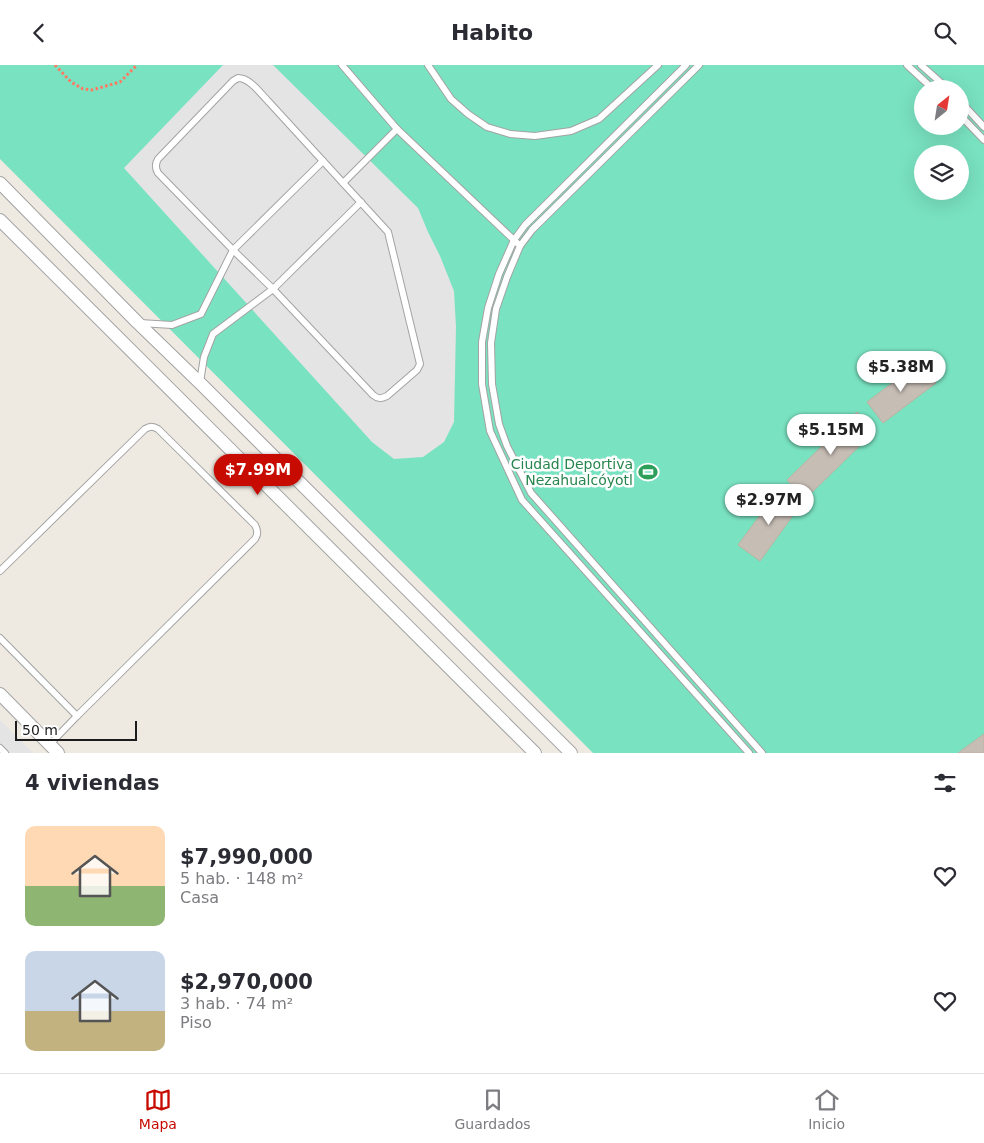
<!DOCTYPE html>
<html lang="es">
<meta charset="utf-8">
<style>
:root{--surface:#fff;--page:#f2f2f3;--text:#2b2b33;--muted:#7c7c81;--line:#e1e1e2;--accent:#c80b00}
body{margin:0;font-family:"DejaVu Sans",sans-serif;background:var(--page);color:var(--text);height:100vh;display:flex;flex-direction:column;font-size:19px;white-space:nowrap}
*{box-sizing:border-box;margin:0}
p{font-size:16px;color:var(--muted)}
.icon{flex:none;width:28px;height:28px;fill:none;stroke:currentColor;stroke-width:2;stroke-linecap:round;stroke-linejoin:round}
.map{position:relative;height:688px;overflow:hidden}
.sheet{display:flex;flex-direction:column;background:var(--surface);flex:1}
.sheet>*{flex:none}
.needle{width:32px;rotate:30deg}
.controls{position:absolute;left:914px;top:15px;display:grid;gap:10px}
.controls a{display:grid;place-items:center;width:55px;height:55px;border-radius:50%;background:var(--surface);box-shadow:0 5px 20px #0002;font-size:25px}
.scale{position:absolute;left:15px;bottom:12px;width:122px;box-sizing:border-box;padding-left:5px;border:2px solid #1c1c1c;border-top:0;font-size:14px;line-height:18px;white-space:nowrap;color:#1c1c1c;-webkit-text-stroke:4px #fff;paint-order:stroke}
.price{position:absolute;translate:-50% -42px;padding:0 11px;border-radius:18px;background:#fff;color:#222;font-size:16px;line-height:32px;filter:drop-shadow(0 1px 2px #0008)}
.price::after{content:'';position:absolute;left:50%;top:30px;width:15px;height:11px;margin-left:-8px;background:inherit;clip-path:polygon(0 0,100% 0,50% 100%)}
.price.current{background:var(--accent);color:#fff}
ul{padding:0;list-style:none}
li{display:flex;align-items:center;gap:15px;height:125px;padding:0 25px}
li span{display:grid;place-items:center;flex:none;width:140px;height:100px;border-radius:10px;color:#555}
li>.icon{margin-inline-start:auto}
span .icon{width:60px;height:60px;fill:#fffc;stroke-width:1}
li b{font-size:21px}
h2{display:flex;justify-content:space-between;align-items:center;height:60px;padding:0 25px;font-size:21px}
header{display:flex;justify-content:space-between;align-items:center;height:65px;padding:0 25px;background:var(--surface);font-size:22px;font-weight:800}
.menu{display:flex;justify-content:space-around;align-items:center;height:70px;border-top:1px solid var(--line);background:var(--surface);font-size:14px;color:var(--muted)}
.menu a{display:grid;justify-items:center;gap:2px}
.menu .current{color:var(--accent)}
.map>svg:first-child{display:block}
</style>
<header><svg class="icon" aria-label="back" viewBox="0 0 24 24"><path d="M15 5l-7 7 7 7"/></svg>Habito<svg class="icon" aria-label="search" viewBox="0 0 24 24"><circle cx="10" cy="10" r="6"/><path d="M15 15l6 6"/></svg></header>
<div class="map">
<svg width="984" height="688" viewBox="0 0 984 688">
<rect width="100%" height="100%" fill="#eeeae1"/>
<path fill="#79e2c0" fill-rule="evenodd" d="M0,0H984V688H593L0,94ZM922,24H960V61H922ZM922,89H960V126H922Z"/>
<g fill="#e4e4e4">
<path d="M223,0H273L418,143L428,167L440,191L454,226L456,262L454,357L444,377L423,392L394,394L372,377L124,103Z"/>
<path d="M0,655L33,688H0Z"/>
</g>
<g fill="#c6bdb4" stroke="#c0b1a2">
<path d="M920,297L936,318L883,358L867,337Z"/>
<path d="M857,347L875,366L805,434L787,415Z"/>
<path d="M778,426L799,442L760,496L738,480Z"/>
<path d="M984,669V688H958Z"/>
</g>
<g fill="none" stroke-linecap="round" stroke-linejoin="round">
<g stroke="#a3a3a3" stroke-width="8">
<g id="lane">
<path d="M342,0L397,64"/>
<path d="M428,0L451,34L468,49L487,62L510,69L535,71L571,66L599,54L658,0"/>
<path d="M686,0L525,160L514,175L499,209L488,243L482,277V319L490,366L522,435L749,688"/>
<path d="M699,0L532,165L520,181L507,212L496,244L491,278L492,319L499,359L507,381L531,428L762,688"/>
<path d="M907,0L933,24"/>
<path d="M921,0L948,24"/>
<path d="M238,13C250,13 260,28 268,36L388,167L420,299L417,305L387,331C381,334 378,334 373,330L273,224L233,185L158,108C155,103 155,99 158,94L233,16Z"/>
<path d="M960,36L984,62"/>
<path d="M960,50L984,75"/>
<path d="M343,118L397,64L517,178"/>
<path d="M140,258L172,260L201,249L233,185L323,96"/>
<path d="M200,317L204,292L213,269L273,224L361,137"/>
<path d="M0,506L145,364C150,361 153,361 158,364L255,460C258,466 258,469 255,474L77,651L0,573"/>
<path d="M50,679L77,651"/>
<path d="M0,683L5,688"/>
</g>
</g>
<g stroke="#a3a3a3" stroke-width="14">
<g id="street">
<path d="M0,118L137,257L200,318L571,688"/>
<path d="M0,155L535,688"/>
<path d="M0,629L58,688"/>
</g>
</g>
<path stroke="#ff7a61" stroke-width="3" stroke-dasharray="2.5 2.5" stroke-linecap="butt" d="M55,0L71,17L83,24L92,25L120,17L137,0"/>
<use href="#lane" stroke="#fff" stroke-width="6"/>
<use href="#street" stroke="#fff" stroke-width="12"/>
</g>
<defs>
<g id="stadium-bare" transform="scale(1.5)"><path d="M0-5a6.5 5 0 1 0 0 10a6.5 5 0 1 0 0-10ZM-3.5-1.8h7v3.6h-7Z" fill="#2e9e5b" stroke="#fff" stroke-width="2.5" paint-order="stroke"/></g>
</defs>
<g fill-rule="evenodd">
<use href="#stadium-bare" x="648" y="407"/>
</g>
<g text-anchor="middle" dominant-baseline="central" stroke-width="5" stroke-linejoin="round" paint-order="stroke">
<g font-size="14" fill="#27864d" stroke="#fff" text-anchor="end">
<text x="633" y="399">Ciudad Deportiva<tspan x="633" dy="16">Nezahualcóyotl</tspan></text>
</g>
</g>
</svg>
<div class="controls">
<a><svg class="needle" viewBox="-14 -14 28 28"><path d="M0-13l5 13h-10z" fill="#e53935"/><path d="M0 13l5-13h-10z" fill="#7c7c81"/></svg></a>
<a><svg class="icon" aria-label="layers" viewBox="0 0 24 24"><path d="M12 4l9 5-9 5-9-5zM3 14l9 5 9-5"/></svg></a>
</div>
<div class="scale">50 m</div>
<b class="price" style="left:901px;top:328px">$5.38M</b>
<b class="price" style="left:831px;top:391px">$5.15M</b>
<b class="price current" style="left:258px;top:431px">$7.99M</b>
<b class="price" style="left:769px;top:461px">$2.97M</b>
</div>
<section class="sheet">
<h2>4 viviendas<svg class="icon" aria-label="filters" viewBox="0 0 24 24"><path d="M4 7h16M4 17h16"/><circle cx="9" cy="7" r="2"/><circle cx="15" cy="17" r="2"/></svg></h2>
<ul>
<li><span style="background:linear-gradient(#ffd9b3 60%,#8fb573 0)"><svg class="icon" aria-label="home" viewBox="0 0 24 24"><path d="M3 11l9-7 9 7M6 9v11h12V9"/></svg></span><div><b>$7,990,000</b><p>5 hab. · 148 m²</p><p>Casa</p></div><svg class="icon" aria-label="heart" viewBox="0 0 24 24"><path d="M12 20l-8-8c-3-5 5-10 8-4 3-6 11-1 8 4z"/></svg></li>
<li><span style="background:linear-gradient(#c9d6e8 60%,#c2b280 0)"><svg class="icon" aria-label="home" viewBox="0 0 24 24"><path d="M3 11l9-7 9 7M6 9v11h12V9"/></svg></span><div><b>$2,970,000</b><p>3 hab. · 74 m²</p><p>Piso</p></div><svg class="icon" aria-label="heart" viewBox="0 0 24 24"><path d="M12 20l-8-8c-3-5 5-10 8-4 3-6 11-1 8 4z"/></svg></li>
</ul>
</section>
<nav class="menu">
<a class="current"><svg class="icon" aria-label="map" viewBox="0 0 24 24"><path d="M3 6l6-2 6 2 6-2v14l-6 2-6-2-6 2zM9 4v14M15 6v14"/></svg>Mapa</a>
<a><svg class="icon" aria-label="saved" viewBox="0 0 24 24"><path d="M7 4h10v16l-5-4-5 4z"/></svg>Guardados</a>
<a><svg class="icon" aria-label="home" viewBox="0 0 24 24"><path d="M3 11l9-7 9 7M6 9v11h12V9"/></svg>Inicio</a>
</nav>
